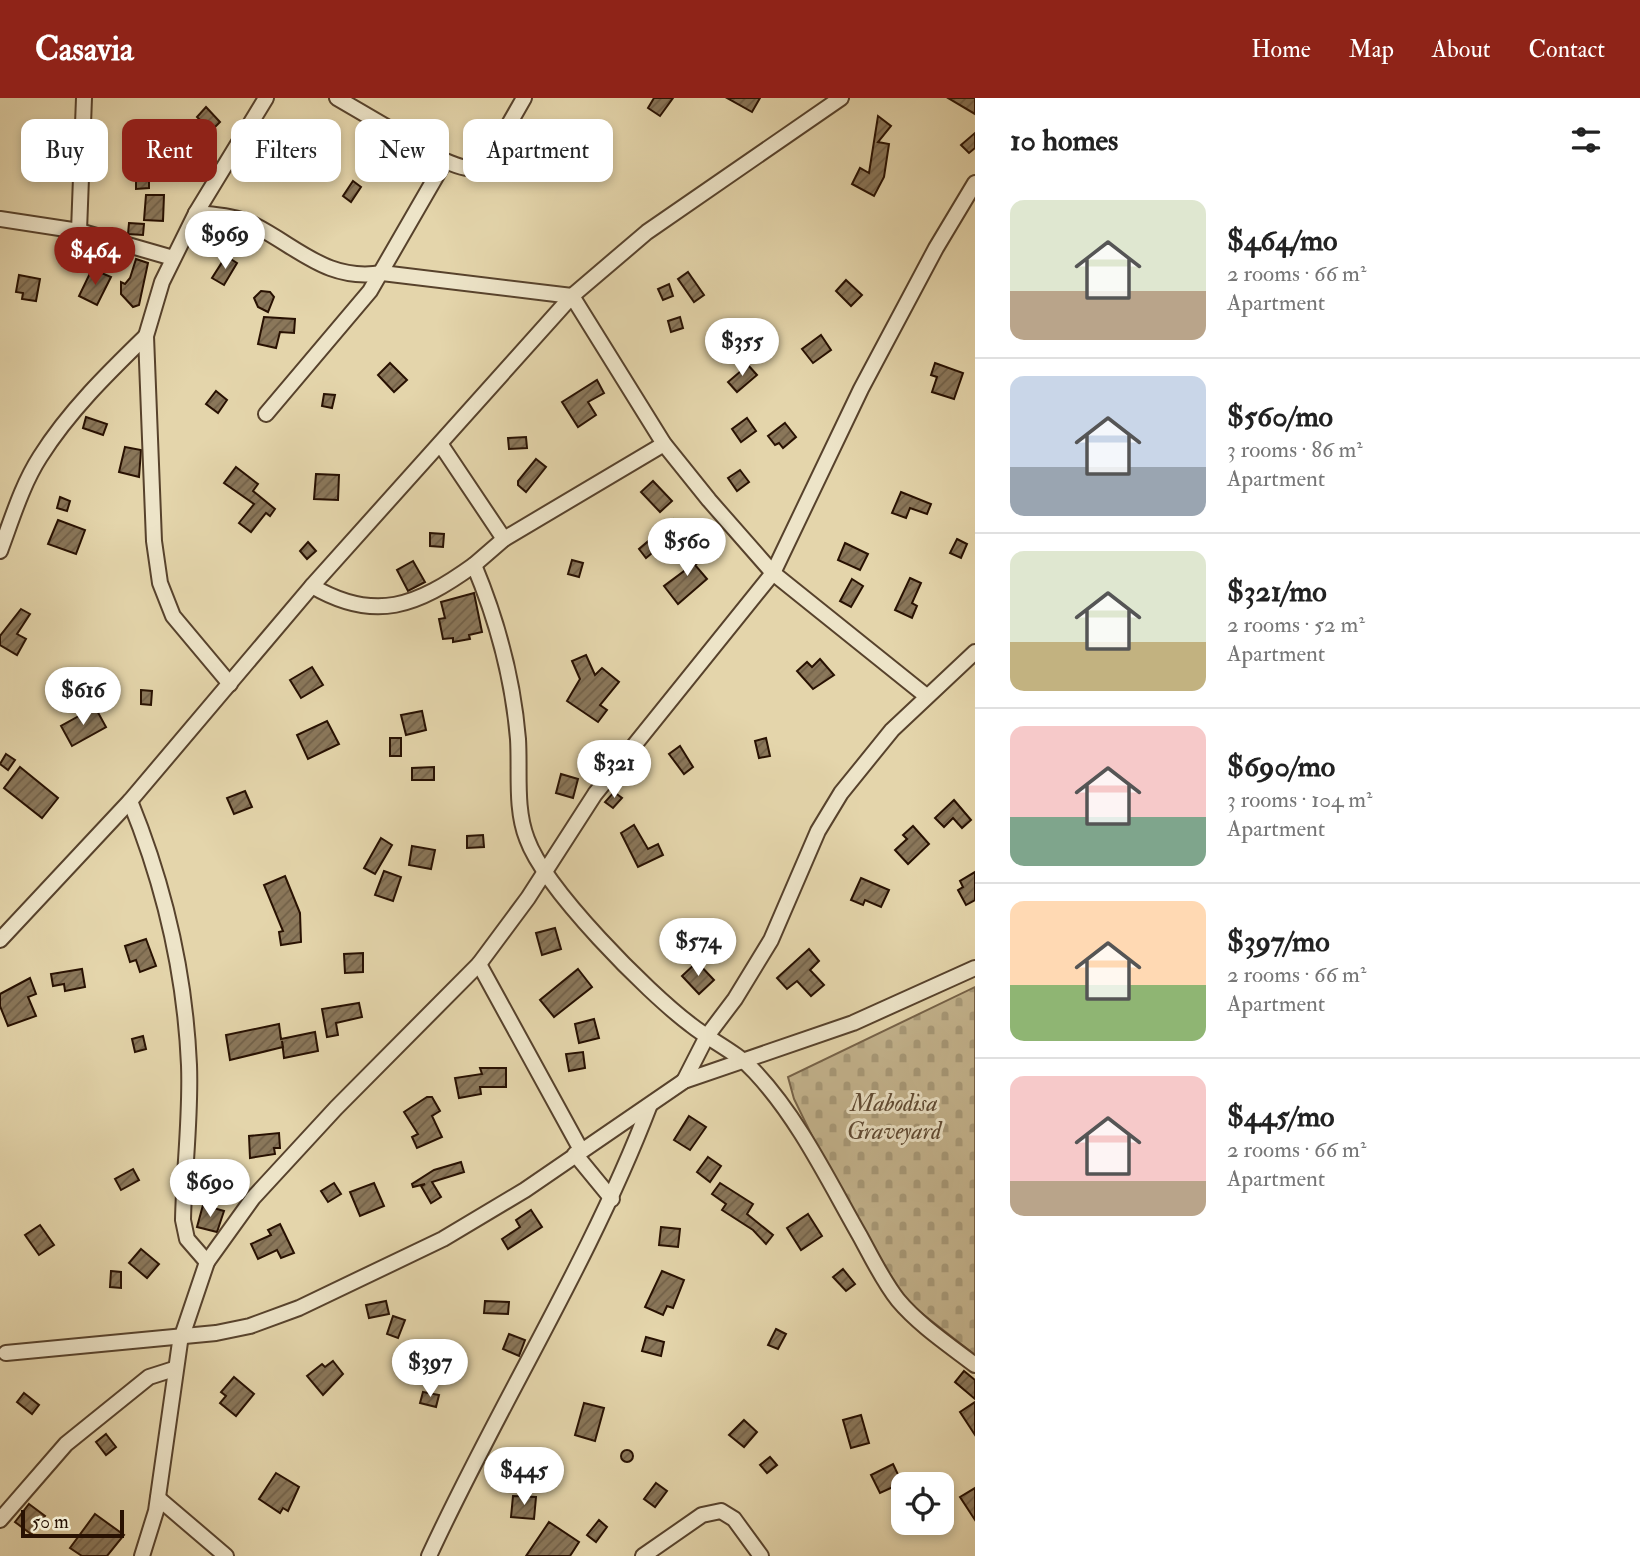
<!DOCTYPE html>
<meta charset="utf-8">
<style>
:root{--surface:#fff;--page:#f6f6f6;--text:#222;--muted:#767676;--line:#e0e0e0;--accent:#8f2418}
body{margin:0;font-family:"IM FELL Double Pica",serif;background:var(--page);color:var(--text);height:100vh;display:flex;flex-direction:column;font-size:26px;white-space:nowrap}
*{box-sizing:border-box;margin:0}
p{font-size:23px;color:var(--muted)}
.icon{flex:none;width:38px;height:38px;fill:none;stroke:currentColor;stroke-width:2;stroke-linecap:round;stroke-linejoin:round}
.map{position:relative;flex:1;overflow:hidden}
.sheet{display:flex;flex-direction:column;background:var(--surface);width:665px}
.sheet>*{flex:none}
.top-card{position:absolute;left:21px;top:21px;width:665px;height:63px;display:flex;gap:14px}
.buttons{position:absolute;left:891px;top:1374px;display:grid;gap:14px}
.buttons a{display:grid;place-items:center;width:63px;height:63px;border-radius:14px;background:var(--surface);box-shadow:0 4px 10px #0003;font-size:35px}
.scale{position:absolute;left:21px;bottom:18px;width:103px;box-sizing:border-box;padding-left:7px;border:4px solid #281102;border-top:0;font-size:19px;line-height:24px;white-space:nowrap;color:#281102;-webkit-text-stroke:5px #ede4c8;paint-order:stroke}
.price{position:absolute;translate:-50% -60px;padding:0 16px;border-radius:24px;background:#fff;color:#222;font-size:23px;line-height:46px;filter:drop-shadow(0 2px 4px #0008)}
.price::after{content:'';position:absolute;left:50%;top:42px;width:21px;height:16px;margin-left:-10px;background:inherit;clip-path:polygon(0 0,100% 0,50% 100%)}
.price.active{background:var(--accent);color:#fff}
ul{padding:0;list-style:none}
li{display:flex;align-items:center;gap:21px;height:175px;padding:0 35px}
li+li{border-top:2px solid var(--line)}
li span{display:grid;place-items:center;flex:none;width:196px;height:140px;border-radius:14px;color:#555}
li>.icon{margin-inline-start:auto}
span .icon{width:84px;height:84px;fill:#fffc;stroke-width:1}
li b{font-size:30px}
h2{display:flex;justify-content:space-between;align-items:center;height:84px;padding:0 35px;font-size:30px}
.chip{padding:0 24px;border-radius:14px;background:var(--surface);box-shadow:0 4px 10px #0003;font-size:24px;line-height:63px}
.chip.active{background:var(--accent);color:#fff}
header{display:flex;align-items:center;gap:42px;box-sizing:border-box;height:98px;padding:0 35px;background:var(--accent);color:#fff}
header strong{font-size:33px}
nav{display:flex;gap:38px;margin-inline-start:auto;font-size:24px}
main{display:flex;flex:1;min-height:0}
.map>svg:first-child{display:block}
</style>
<header>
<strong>Casavia</strong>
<nav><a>Home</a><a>Map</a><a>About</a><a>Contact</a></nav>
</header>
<main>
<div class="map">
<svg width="975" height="1458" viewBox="0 0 975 1458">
<defs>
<pattern id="cemetery-stones" width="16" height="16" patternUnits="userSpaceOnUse" patternTransform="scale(1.75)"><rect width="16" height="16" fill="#c4b48e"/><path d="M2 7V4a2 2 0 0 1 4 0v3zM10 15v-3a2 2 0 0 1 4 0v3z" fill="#a89a79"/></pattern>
<pattern id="building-hatch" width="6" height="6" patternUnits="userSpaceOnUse" patternTransform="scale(1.75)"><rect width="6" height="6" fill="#8a775a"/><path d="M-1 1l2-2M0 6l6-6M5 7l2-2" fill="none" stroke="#716048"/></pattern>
</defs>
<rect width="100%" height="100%" fill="#e4d5ab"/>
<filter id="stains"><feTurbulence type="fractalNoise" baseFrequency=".00286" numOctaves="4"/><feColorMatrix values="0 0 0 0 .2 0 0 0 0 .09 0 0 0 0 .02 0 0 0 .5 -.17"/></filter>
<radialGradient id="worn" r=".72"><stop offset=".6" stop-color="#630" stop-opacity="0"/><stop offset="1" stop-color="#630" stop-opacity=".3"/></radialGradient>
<path fill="url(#cemetery-stones)" stroke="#766248" stroke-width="2" d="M975,889V1257L901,1199L858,1132L794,1001L788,979Z"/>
<g fill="url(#building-hatch)" stroke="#281102" stroke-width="2">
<path d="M654,0H673L660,18L648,10Z"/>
<path d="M727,0H760L752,14Z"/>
<path d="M948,0H975V16Z"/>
<path d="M206,9L220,24L211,33L197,19Z"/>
<path d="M878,18L891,28L878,44L889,46L884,79L874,98L852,86L860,70L869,75Z"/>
<path d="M304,34L317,43L302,64L289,54Z"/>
<path d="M975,35V50L969,55L961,47Z"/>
<path d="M149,79V90L136,91V80Z"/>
<path d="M353,83L361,89L351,104L343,98Z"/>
<path d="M146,97H164L163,123L144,122Z"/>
<path d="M129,125L144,126L143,137L128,136Z"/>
<path d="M226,158L237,165L224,187L212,180Z"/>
<path d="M136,161L148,165L139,207L133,209L121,196V184L125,186L130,180Z"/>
<path d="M92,171L111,179L97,207L79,198Z"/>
<path d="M688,174L704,197L694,204L678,181Z"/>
<path d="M19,177L40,181L36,203L22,201L23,195L16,194Z"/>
<path d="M846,182L862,197L851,208L836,193Z"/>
<path d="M669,186L673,198L663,202L658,191Z"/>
<path d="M261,193L270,194L274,199L268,214L258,209L254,200Z"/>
<path d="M264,219L295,221L294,235L280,234L276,250L258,246Z"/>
<path d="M680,219L683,230L671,234L668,223Z"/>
<path d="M821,237L831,252L813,265L802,251Z"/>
<path d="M390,265L407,282L394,294L378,277Z"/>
<path d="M935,265L963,275L954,301L932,294L937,279L931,277Z"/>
<path d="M748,267L757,277L737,294L728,284Z"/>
<path d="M597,282L604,295L588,304L596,317L578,329L562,304Z"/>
<path d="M216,293L227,302L218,315L206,306Z"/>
<path d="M324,296L335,297L332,310L322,308Z"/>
<path d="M86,319L107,326L103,337L83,330Z"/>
<path d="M747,320L756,333L741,344L732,331Z"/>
<path d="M785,325L796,339L783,350L779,345L775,347L768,338Z"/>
<path d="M526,339L527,350L509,351L508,340Z"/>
<path d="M125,349L141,352L139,379L119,374Z"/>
<path d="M536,361L546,369L526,394L518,387V383Z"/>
<path d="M236,369L258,386L253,393L275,411L270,418L266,415L251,434L239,425L254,406L224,385Z"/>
<path d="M740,372L749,384L737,393L728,380Z"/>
<path d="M316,376L339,377L338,402L314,401Z"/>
<path d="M653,383L672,403L660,414L641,394Z"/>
<path d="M901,394L931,406L927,416L910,410L906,420L892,415Z"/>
<path d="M60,399L70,403L67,413L57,410Z"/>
<path d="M674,421L684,428L646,460L639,451Z"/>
<path d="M58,422L85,432L76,456L48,446Z"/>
<path d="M430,435L444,436L443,449L430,448Z"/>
<path d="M957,441L967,446L961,460L950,455Z"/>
<path d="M308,444L316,453L307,461L300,453Z"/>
<path d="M845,445L868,456L860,472L838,462Z"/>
<path d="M696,450L704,460L695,467L707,481L678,506L664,488L684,473L686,469L681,462Z"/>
<path d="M572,462L583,465L579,479L568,476Z"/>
<path d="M413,463L425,484L408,493L397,472Z"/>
<path d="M910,480L921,485L912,505L917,508L912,520L895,512Z"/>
<path d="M852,481L863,488L851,509L840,503Z"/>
<path d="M474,495L482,534L469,537L470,541L453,544V540L443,541L439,521L445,520L441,504Z"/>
<path d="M21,511L30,516L17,536L26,541L17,557L0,547V538Z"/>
<path d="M586,557L595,577L602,570L619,584L600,607L607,612L598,624L567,603L580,581L572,563Z"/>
<path d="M820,561L834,577L813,591L797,573L807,564L812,569Z"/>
<path d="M312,569L323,587L301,600L290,582Z"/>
<path d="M84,578H95L94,600H83Z"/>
<path d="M141,592L152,593L151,607L141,606Z"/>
<path d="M95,609L106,629L72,648L61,628Z"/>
<path d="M422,613L426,632L406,637L401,617Z"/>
<path d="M327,623L339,646L308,661L297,637Z"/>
<rect x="390" y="640" width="11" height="18"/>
<path d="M766,640L770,658L759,660L755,643Z"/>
<path d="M680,648L693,669L684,676L669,656Z"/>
<path d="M6,656L15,662L8,672L0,666Z"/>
<path d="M20,669L58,700L42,720L4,690Z"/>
<path d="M434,669V682H412V670Z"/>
<path d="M561,676L578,681L573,700L556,695Z"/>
<path d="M245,693L252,709L234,716L227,700Z"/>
<path d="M614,694L622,700L613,710L605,704Z"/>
<path d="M954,702L971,722L962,730L953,720L944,729L935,720Z"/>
<path d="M634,727L648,751L658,746L663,757L638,769L621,735Z"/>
<path d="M913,728L929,746L908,766L895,752L907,741L903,737Z"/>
<path d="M483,737L484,749L467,750V738Z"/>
<path d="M381,740L392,747L375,776L364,770Z"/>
<path d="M412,748L435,752L431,771L409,767Z"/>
<path d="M384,773L401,779L393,803L375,797Z"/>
<path d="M975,774V802L966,807L958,792L963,789L960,783Z"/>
<path d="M285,778L300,815L301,844L281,847L279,834L283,833L264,787Z"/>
<path d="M861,780L889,792L881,809L865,802L863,807L851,802Z"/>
<path d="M555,830L561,851L542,857L536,835Z"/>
<path d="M146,841L156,868L140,874L136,862L130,864L125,848Z"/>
<path d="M809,851L819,863L810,872L824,887L811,898L797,883L787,891L777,880Z"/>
<path d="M363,855V874L345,875L344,856Z"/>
<path d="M697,864L714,882L699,896L682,878Z"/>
<path d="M82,871L85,889L65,893L64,886L53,888L51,876Z"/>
<path d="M578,871L592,889L554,919L540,902Z"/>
<path d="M30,880L36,896L28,899L36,918L8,928L0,908V896Z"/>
<path d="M359,905L362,919L336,925L338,937L327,939L322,911Z"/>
<path d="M594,921L599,940L579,945L575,926Z"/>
<path d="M279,926L281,941L315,934L318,953L284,960L282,943L283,949L230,962L226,937Z"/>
<path d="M143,938L146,951L135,954L132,941Z"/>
<path d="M583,954L585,970L569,973L566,956Z"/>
<path d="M480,970H506V989H480L481,996L459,1000L455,980L482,976Z"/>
<path d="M427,999H432L440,1013L432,1018L442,1039L417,1050L412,1039L418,1036L404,1014Z"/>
<path d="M689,1018L706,1029L690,1052L674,1042Z"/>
<path d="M279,1035L280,1050H274L275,1056L250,1060L249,1038Z"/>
<path d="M708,1059L721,1068L710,1084L697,1074Z"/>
<path d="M461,1064L464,1074L432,1084L441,1099L431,1105L421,1088L425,1086L413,1089L412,1086L434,1072Z"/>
<path d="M133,1071L139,1082L121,1092L115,1081Z"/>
<path d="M334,1085L341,1096L328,1104L321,1093Z"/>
<path d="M374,1085L384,1108L360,1118L350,1094Z"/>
<path d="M720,1085L753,1106L747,1116L773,1137L766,1146L753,1132L722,1112L726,1106L712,1096Z"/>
<path d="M203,1107L224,1113L217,1134L197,1129Z"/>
<path d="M531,1112L542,1129L508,1151L502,1141L520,1129L516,1122Z"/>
<path d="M808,1116L822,1138L801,1152L787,1130Z"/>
<path d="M280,1126L294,1155L281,1160L277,1152L258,1161L251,1146L271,1137L268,1132Z"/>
<path d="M40,1127L54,1147L39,1157L25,1137Z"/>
<path d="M661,1129L680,1131L678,1149L659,1147Z"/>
<path d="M141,1151L159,1166L147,1180L129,1165Z"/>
<path d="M843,1171L855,1186L846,1193L833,1179Z"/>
<path d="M111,1173L121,1174V1190L110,1189Z"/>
<path d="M662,1173L684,1182L673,1210L667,1208L663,1217L645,1209Z"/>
<path d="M386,1203L389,1216L369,1220L366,1207Z"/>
<path d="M485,1203L509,1204L508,1216L484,1215Z"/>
<path d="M393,1218L405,1222L398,1240L387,1236Z"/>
<path d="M776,1231L786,1236L778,1251L768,1247Z"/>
<path d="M509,1236L525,1242L519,1258L503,1251Z"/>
<path d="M646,1239L664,1244L661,1258L642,1253Z"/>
<path d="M333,1263L343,1276L323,1297L307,1278L322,1266L325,1269Z"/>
<path d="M964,1273L975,1282V1301L955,1284Z"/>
<path d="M234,1279L254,1296L236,1318L220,1305L226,1298L221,1294Z"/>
<path d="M423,1294L439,1297L436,1309L420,1305Z"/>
<path d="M24,1295L39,1307L32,1316L17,1304Z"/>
<path d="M975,1304V1337L960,1314Z"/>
<path d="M584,1305L604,1310L595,1343L575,1337Z"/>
<path d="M861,1317L869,1345L851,1350L843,1322Z"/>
<path d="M744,1322L757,1334L744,1349L729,1337Z"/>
<path d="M106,1336L116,1349L106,1357L96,1344Z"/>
<circle cx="627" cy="1358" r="6"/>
<path d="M770,1359L777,1367L767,1375L760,1367Z"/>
<path d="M893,1366L902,1385L880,1395L871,1377Z"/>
<path d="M276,1375L299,1389L288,1413L283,1410L280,1415L259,1401Z"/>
<path d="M656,1385L667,1393L655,1409L644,1401Z"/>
<path d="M975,1390V1422L960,1399Z"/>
<path d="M513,1398L536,1399L534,1421L511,1419Z"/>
<path d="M29,1406L45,1418L31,1436L15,1424Z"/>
<path d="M95,1416L124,1437L107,1458H82L70,1450Z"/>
<path d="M599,1422L607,1429L596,1444L587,1437Z"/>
<path d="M549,1424L579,1444L570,1458H526Z"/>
</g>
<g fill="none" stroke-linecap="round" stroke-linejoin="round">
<g stroke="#57422c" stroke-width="18">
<g id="minor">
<path d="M445,63C461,69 473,76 488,63L524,0"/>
<path d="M196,115C215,117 237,118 254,127C299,150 328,184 382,175L572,198L664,346L709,402L773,475L925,597"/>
<path d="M0,121L79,133L173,160"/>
<path d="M79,133L84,0"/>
<path d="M266,316L370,193L445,63L337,0"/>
<path d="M441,347L504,441"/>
<path d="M0,453C12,421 22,387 40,359C69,313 108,275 146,238"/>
<path d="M474,467L504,441L664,346"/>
<path d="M312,488C375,525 417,508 474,467C497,522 513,582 518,641C520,674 515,711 527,741C545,791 647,894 691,927C711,943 737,954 755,974C799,1021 828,1082 860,1138C872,1160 883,1183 898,1202C919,1227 949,1247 975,1267"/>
<path d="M230,586L173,518L160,485L154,443L146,238L162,184L196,115L266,0"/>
<path d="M130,703C165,789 185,875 189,967C191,1019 184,1071 183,1122L187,1141L207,1164L180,1244L156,1413L142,1458"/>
<path d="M0,842L130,703L312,488L572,198L647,134L841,0"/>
<path d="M479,866L581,1052"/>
<path d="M684,983L707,938L735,901L771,842L818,733L841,695L892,632L975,554"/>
<path d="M575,1056L612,1101"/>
<path d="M207,1164L253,1100L336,1010L479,866L528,800L595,696L773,475L861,291L936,150L975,85"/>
<path d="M6,1255L216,1235L250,1228L299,1210L443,1141L525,1092L684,983L853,925L975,870"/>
<path d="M158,1400L226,1458"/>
<path d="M0,1422L66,1346L149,1279L174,1271"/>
<path d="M429,1458C499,1306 589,1165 649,1009"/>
<path d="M643,1458L702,1417L721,1413L734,1421L761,1458"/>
</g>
</g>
<use href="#minor" stroke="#ede4c8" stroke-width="14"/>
</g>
<g text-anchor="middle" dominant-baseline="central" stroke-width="6" stroke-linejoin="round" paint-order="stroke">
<g font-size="24" font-style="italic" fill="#5f4a33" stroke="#ede4c8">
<text x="894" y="1005">Mabodisa<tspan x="894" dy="28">Graveyard</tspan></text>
</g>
</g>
<rect width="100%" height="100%" filter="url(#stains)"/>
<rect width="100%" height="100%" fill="url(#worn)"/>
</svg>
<div class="buttons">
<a><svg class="icon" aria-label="locate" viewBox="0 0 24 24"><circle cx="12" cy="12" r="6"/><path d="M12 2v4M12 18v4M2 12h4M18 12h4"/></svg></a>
</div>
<div class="scale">50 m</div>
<b class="price" style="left:225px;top:173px">$969</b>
<b class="price active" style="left:95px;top:189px">$464</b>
<b class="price" style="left:742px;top:280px">$355</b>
<b class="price" style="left:687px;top:480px">$560</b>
<b class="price" style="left:83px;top:629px">$616</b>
<b class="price" style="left:614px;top:702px">$321</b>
<b class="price" style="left:698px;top:880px">$574</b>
<b class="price" style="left:210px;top:1121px">$690</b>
<b class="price" style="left:430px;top:1301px">$397</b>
<b class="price" style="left:524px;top:1409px">$445</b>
<div class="top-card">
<a class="chip">Buy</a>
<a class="chip active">Rent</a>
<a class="chip">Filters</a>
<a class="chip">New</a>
<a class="chip">Apartment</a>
</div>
</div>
<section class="sheet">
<h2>10 homes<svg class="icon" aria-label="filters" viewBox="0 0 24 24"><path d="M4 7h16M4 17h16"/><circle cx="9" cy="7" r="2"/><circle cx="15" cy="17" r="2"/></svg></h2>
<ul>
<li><span style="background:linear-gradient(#dfe7d0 65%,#b9a48a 0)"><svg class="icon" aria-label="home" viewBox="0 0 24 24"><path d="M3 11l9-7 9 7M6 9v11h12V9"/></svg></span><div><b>$464/mo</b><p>2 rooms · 66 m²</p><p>Apartment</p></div></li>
<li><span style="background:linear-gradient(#c9d6e8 65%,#9aa5b1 0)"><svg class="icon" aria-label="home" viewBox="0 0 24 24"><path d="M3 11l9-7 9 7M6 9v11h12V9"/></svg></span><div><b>$560/mo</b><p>3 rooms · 86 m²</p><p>Apartment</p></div></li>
<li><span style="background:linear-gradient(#dfe7d0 65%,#c2b280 0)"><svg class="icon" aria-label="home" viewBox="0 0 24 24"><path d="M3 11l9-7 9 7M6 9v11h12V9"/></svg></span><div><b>$321/mo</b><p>2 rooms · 52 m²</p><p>Apartment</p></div></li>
<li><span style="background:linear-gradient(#f6c9c9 65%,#7fa58c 0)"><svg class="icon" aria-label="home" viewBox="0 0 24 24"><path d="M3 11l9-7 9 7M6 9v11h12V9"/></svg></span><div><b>$690/mo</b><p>3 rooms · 104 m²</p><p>Apartment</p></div></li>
<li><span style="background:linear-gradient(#ffd9b3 60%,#8fb573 0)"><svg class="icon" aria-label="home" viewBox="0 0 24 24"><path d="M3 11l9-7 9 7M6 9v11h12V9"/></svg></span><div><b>$397/mo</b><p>2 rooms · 66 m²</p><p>Apartment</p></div></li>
<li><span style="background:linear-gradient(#f6c9c9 75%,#b9a48a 0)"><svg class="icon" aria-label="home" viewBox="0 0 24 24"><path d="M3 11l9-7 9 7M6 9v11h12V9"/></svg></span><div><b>$445/mo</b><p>2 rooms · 66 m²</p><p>Apartment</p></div></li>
</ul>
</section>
</main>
